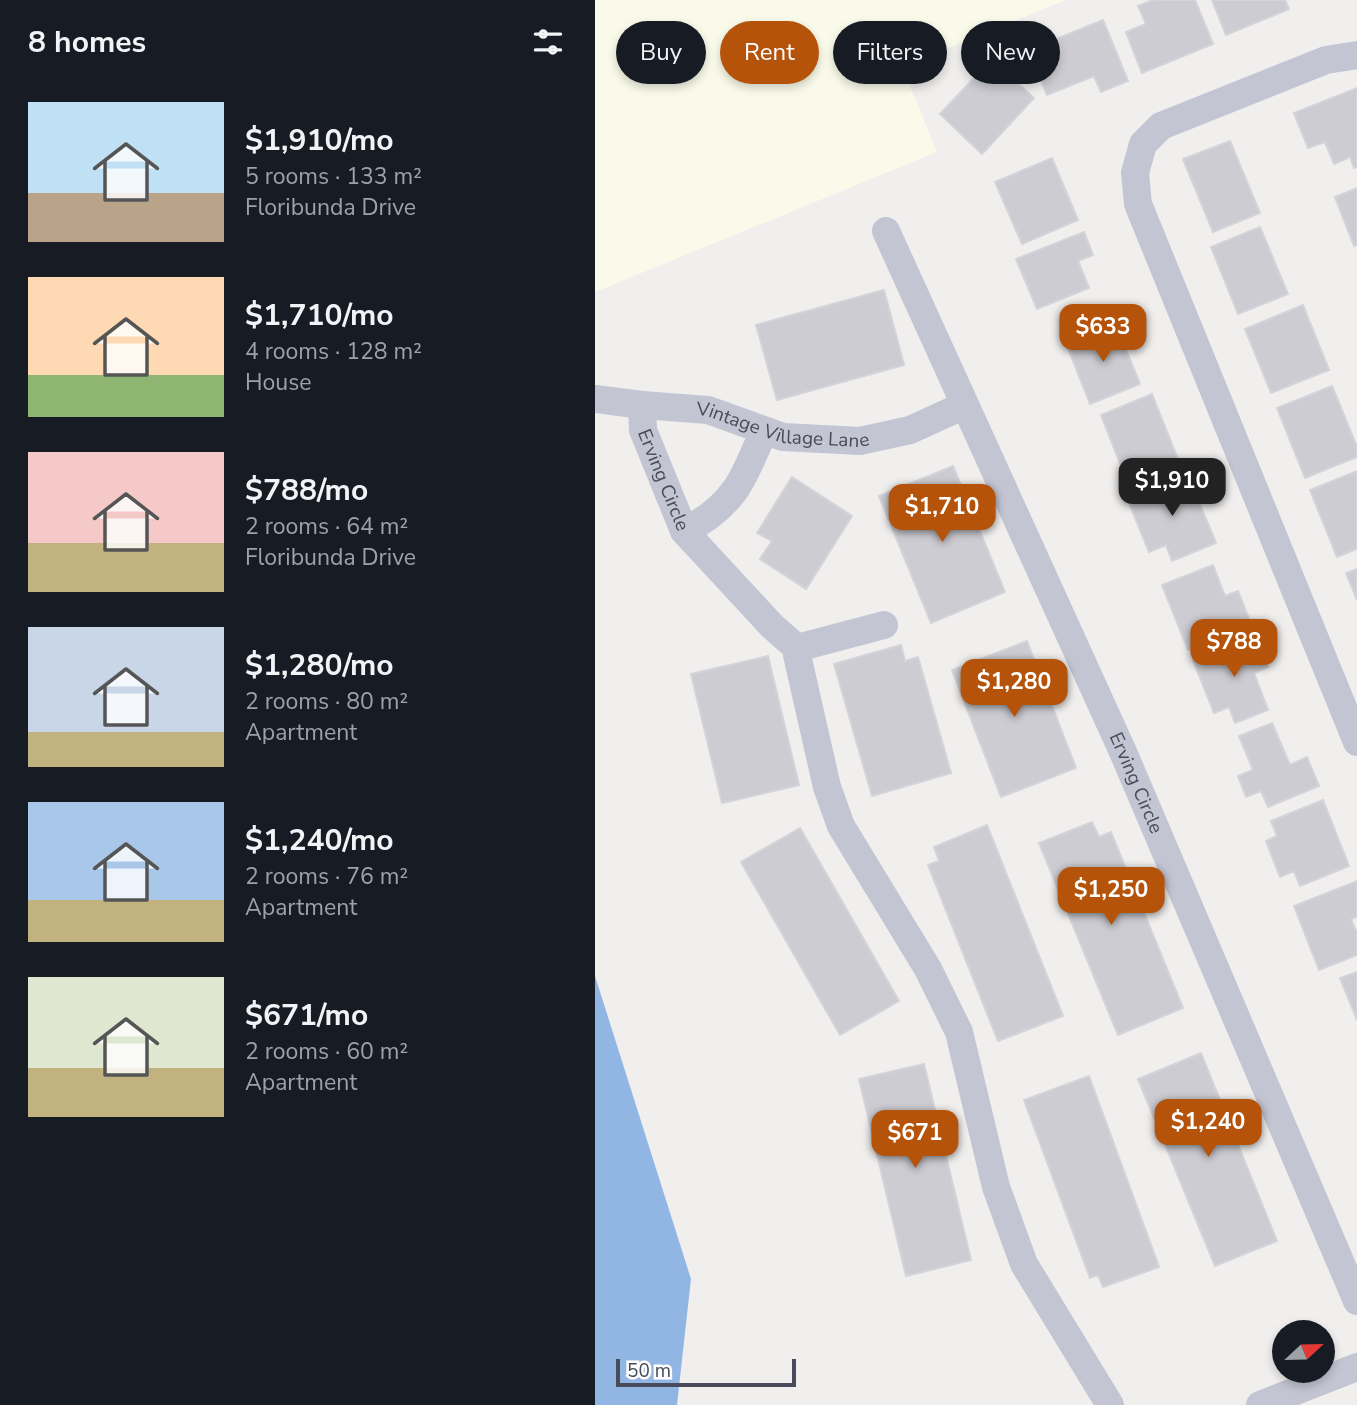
<!DOCTYPE html>
<meta charset="utf-8">
<style>
:root{--surface:#171b24;--page:#20242c;--text:#f1f3f6;--muted:#9ea1a6;--accent:#b45309}
body{margin:0;font-family:"Nunito Sans",sans-serif;background:var(--page);color:var(--text);height:100vh;display:flex;flex-direction:column;font-size:26px;white-space:nowrap}
*{box-sizing:border-box;margin:0}
p{font-size:23px;color:var(--muted)}
.icon{flex:none;width:38px;height:38px;fill:none;stroke:currentColor;stroke-width:2;stroke-linecap:round;stroke-linejoin:round}
.map{position:relative;flex:1;overflow:hidden}
.side{display:flex;flex-direction:column;background:var(--surface);width:595px}
.side>*{flex:none}
.banner{position:absolute;left:21px;top:21px;width:635px;height:63px;display:flex;gap:14px}
.needle{width:46px;rotate:68deg}
.buttons{position:absolute;left:677px;top:1320px;display:grid;gap:14px}
.buttons a{display:grid;place-items:center;width:63px;height:63px;border-radius:50%;background:var(--surface);box-shadow:0 4px 10px #0003;font-size:35px}
.scale{position:absolute;left:21px;bottom:18px;width:180px;box-sizing:border-box;padding-left:7px;border:4px solid #484b59;border-top:0;font-size:19px;line-height:24px;white-space:nowrap;color:#484b59;-webkit-text-stroke:5px #fff;paint-order:stroke}
.price{position:absolute;translate:-50% -60px;padding:0 16px;border-radius:14px;background:var(--accent);color:#fff;font-size:23px;line-height:46px;filter:drop-shadow(0 2px 4px #0008)}
.price::after{content:'';position:absolute;left:50%;top:42px;width:21px;height:16px;margin-left:-10px;background:inherit;clip-path:polygon(0 0,100% 0,50% 100%)}
.price.active{background:#222;color:#fff}
ul{padding:0;list-style:none}
li{display:flex;align-items:center;gap:21px;height:175px;padding:0 28px}
li span{display:grid;place-items:center;flex:none;width:196px;height:140px;border-radius:0px;color:#555}
li>.icon{margin-inline-start:auto}
span .icon{width:84px;height:84px;fill:#fffc;stroke-width:1}
li b{font-size:30px}
h2{display:flex;justify-content:space-between;align-items:center;height:84px;padding:0 28px;font-size:30px}
.chip{padding:0 24px;border-radius:32px;background:var(--surface);box-shadow:0 4px 10px #0003;font-size:24px;line-height:63px}
.chip.active{background:var(--accent);color:#fff}
main{display:flex;flex:1;min-height:0}
.map>svg:first-child{display:block}
</style>
<main>
<section class="side">
<h2>8 homes<svg class="icon" aria-label="filters" viewBox="0 0 24 24"><path d="M4 7h16M4 17h16"/><circle cx="9" cy="7" r="2"/><circle cx="15" cy="17" r="2"/></svg></h2>
<ul>
<li><span style="background:linear-gradient(#bfe0f5 65%,#b9a48a 0)"><svg class="icon" aria-label="home" viewBox="0 0 24 24"><path d="M3 11l9-7 9 7M6 9v11h12V9"/></svg></span><div><b>$1,910/mo</b><p>5 rooms · 133 m²</p><p>Floribunda Drive</p></div></li>
<li><span style="background:linear-gradient(#ffd9b3 70%,#8fb573 0)"><svg class="icon" aria-label="home" viewBox="0 0 24 24"><path d="M3 11l9-7 9 7M6 9v11h12V9"/></svg></span><div><b>$1,710/mo</b><p>4 rooms · 128 m²</p><p>House</p></div></li>
<li><span style="background:linear-gradient(#f6c9c9 65%,#c2b280 0)"><svg class="icon" aria-label="home" viewBox="0 0 24 24"><path d="M3 11l9-7 9 7M6 9v11h12V9"/></svg></span><div><b>$788/mo</b><p>2 rooms · 64 m²</p><p>Floribunda Drive</p></div></li>
<li><span style="background:linear-gradient(#c9d6e8 75%,#c2b280 0)"><svg class="icon" aria-label="home" viewBox="0 0 24 24"><path d="M3 11l9-7 9 7M6 9v11h12V9"/></svg></span><div><b>$1,280/mo</b><p>2 rooms · 80 m²</p><p>Apartment</p></div></li>
<li><span style="background:linear-gradient(#a9c7e8 70%,#c2b280 0)"><svg class="icon" aria-label="home" viewBox="0 0 24 24"><path d="M3 11l9-7 9 7M6 9v11h12V9"/></svg></span><div><b>$1,240/mo</b><p>2 rooms · 76 m²</p><p>Apartment</p></div></li>
<li><span style="background:linear-gradient(#dfe7d0 65%,#c2b280 0)"><svg class="icon" aria-label="home" viewBox="0 0 24 24"><path d="M3 11l9-7 9 7M6 9v11h12V9"/></svg></span><div><b>$671/mo</b><p>2 rooms · 60 m²</p><p>Apartment</p></div></li>
</ul>
</section>
<div class="map">
<svg width="762" height="1405" viewBox="0 0 762 1405">
<rect width="100%" height="100%" fill="#f0efee"/>
<path fill="#f9fae9" d="M0,0H471L307,67L342,152L0,292Z"/>
<path fill="#92b6e3" d="M0,976L96,1279L82,1405H0Z"/>
<g fill="#ccccd2" stroke="#d3d3d9" stroke-width="2">
<path d="M558,0H600L618,44L547,73L531,32L551,24L543,6Z"/>
<path d="M617,0H690L694,9L631,35Z"/>
<path d="M508,20L533,81L506,92L499,76L452,95L434,50Z"/>
<path d="M397,59L439,98L387,154L345,114Z"/>
<path d="M762,88V167L759,168L755,157L739,164L730,142L713,148L699,113Z"/>
<path d="M635,141L665,213L618,232L588,159Z"/>
<path d="M457,158L483,220L427,244L400,182Z"/>
<path d="M762,188V245L759,246L740,197Z"/>
<path d="M665,227L693,294L643,314L616,247Z"/>
<path d="M489,232L498,255L483,261L494,288L442,309L421,259Z"/>
<path d="M289,290L309,365L182,400L161,325Z"/>
<path d="M708,305L734,370L676,393L650,329Z"/>
<path d="M520,323L545,384L495,404L471,343Z"/>
<path d="M737,386L762,447V457L710,478L682,408Z"/>
<path d="M557,394L584,462L546,477L541,466L528,471L506,415Z"/>
<path d="M358,466L410,592L336,623L284,496Z"/>
<path d="M762,471V549L742,557L715,490Z"/>
<path d="M592,473L621,543L577,561L571,545L554,552L532,498Z"/>
<path d="M197,477L257,516L211,589L165,559L177,541L162,533Z"/>
<path d="M618,565L630,596L643,591L656,624L593,650L567,585Z"/>
<path d="M762,569V600L751,573Z"/>
<path d="M660,635L673,667L659,673L673,710L640,723L634,707L619,713L598,660Z"/>
<path d="M432,641L481,768L406,797L357,670Z"/>
<path d="M306,645L310,661L323,657L356,773L277,796L239,664Z"/>
<path d="M173,656L204,785L127,803L96,674Z"/>
<path d="M677,723L695,765L712,757L724,786L673,807L666,791L651,797L643,776L658,770L644,736Z"/>
<path d="M728,800L754,866L705,886L699,871L685,877L671,841L682,836L676,821Z"/>
<path d="M497,822L504,837L516,832L588,1008L523,1035L444,843Z"/>
<path d="M392,825L468,1016L403,1041L333,865L344,861L339,847Z"/>
<path d="M205,828L304,1001L245,1035L146,862Z"/>
<path d="M762,881V917L756,919L762,933V955L724,970L699,906Z"/>
<path d="M762,972V1020L745,978Z"/>
<path d="M606,1053L682,1241L620,1266L543,1079Z"/>
<path d="M329,1064L376,1260L311,1276L264,1079Z"/>
<path d="M494,1076L564,1267L508,1287L503,1275L495,1278L429,1100Z"/>
</g>
<g fill="none" stroke-linecap="round" stroke-linejoin="round">
<g stroke="#c3c5d2" stroke-width="28">
<path d="M762,55L731,60L566,126L548,144L540,173L543,204L762,742"/>
<path id="s1" d="M291,231L528,752L762,1301"/>
<path id="s2" d="M0,399L47,405L113,410L188,437L265,441L315,430L370,405"/>
<path id="s3" d="M47,405L48,430L89,531L177,626L202,648V655L232,787L246,826L333,969L364,1032L401,1187L429,1264L515,1405"/>
<path d="M89,531C108,522 127,508 140,490C152,473 160,450 169,431"/>
<path d="M202,648L289,625"/>
<path d="M665,1405L762,1367"/>
</g>
</g>
<g text-anchor="middle" dominant-baseline="central" stroke-width="5" stroke-linejoin="round" paint-order="stroke">
<g font-size="19" fill="#484b59" stroke="#fff">
<text stroke="none"><textPath href="#s2" startOffset="191">Vintage Village Lane</textPath></text>
<text stroke="none"><textPath href="#s3" startOffset="79">Erving Circle</textPath></text>
<text stroke="none"><textPath href="#s1" startOffset="606">Erving Circle</textPath></text>
</g>
</g>
</svg>
<div class="buttons">
<a><svg class="needle" viewBox="-14 -14 28 28"><path d="M0-13l5 13h-10z" fill="#e53935"/><path d="M0 13l5-13h-10z" fill="#9ea1a6"/></svg></a>
</div>
<div class="scale">50 m</div>
<b class="price" style="left:508px;top:364px">$633</b>
<b class="price active" style="left:577px;top:518px">$1,910</b>
<b class="price" style="left:347px;top:544px">$1,710</b>
<b class="price" style="left:639px;top:679px">$788</b>
<b class="price" style="left:419px;top:719px">$1,280</b>
<b class="price" style="left:516px;top:927px">$1,250</b>
<b class="price" style="left:613px;top:1159px">$1,240</b>
<b class="price" style="left:320px;top:1170px">$671</b>
<div class="banner">
<a class="chip">Buy</a>
<a class="chip active">Rent</a>
<a class="chip">Filters</a>
<a class="chip">New</a>
</div>
</div>
</main>
